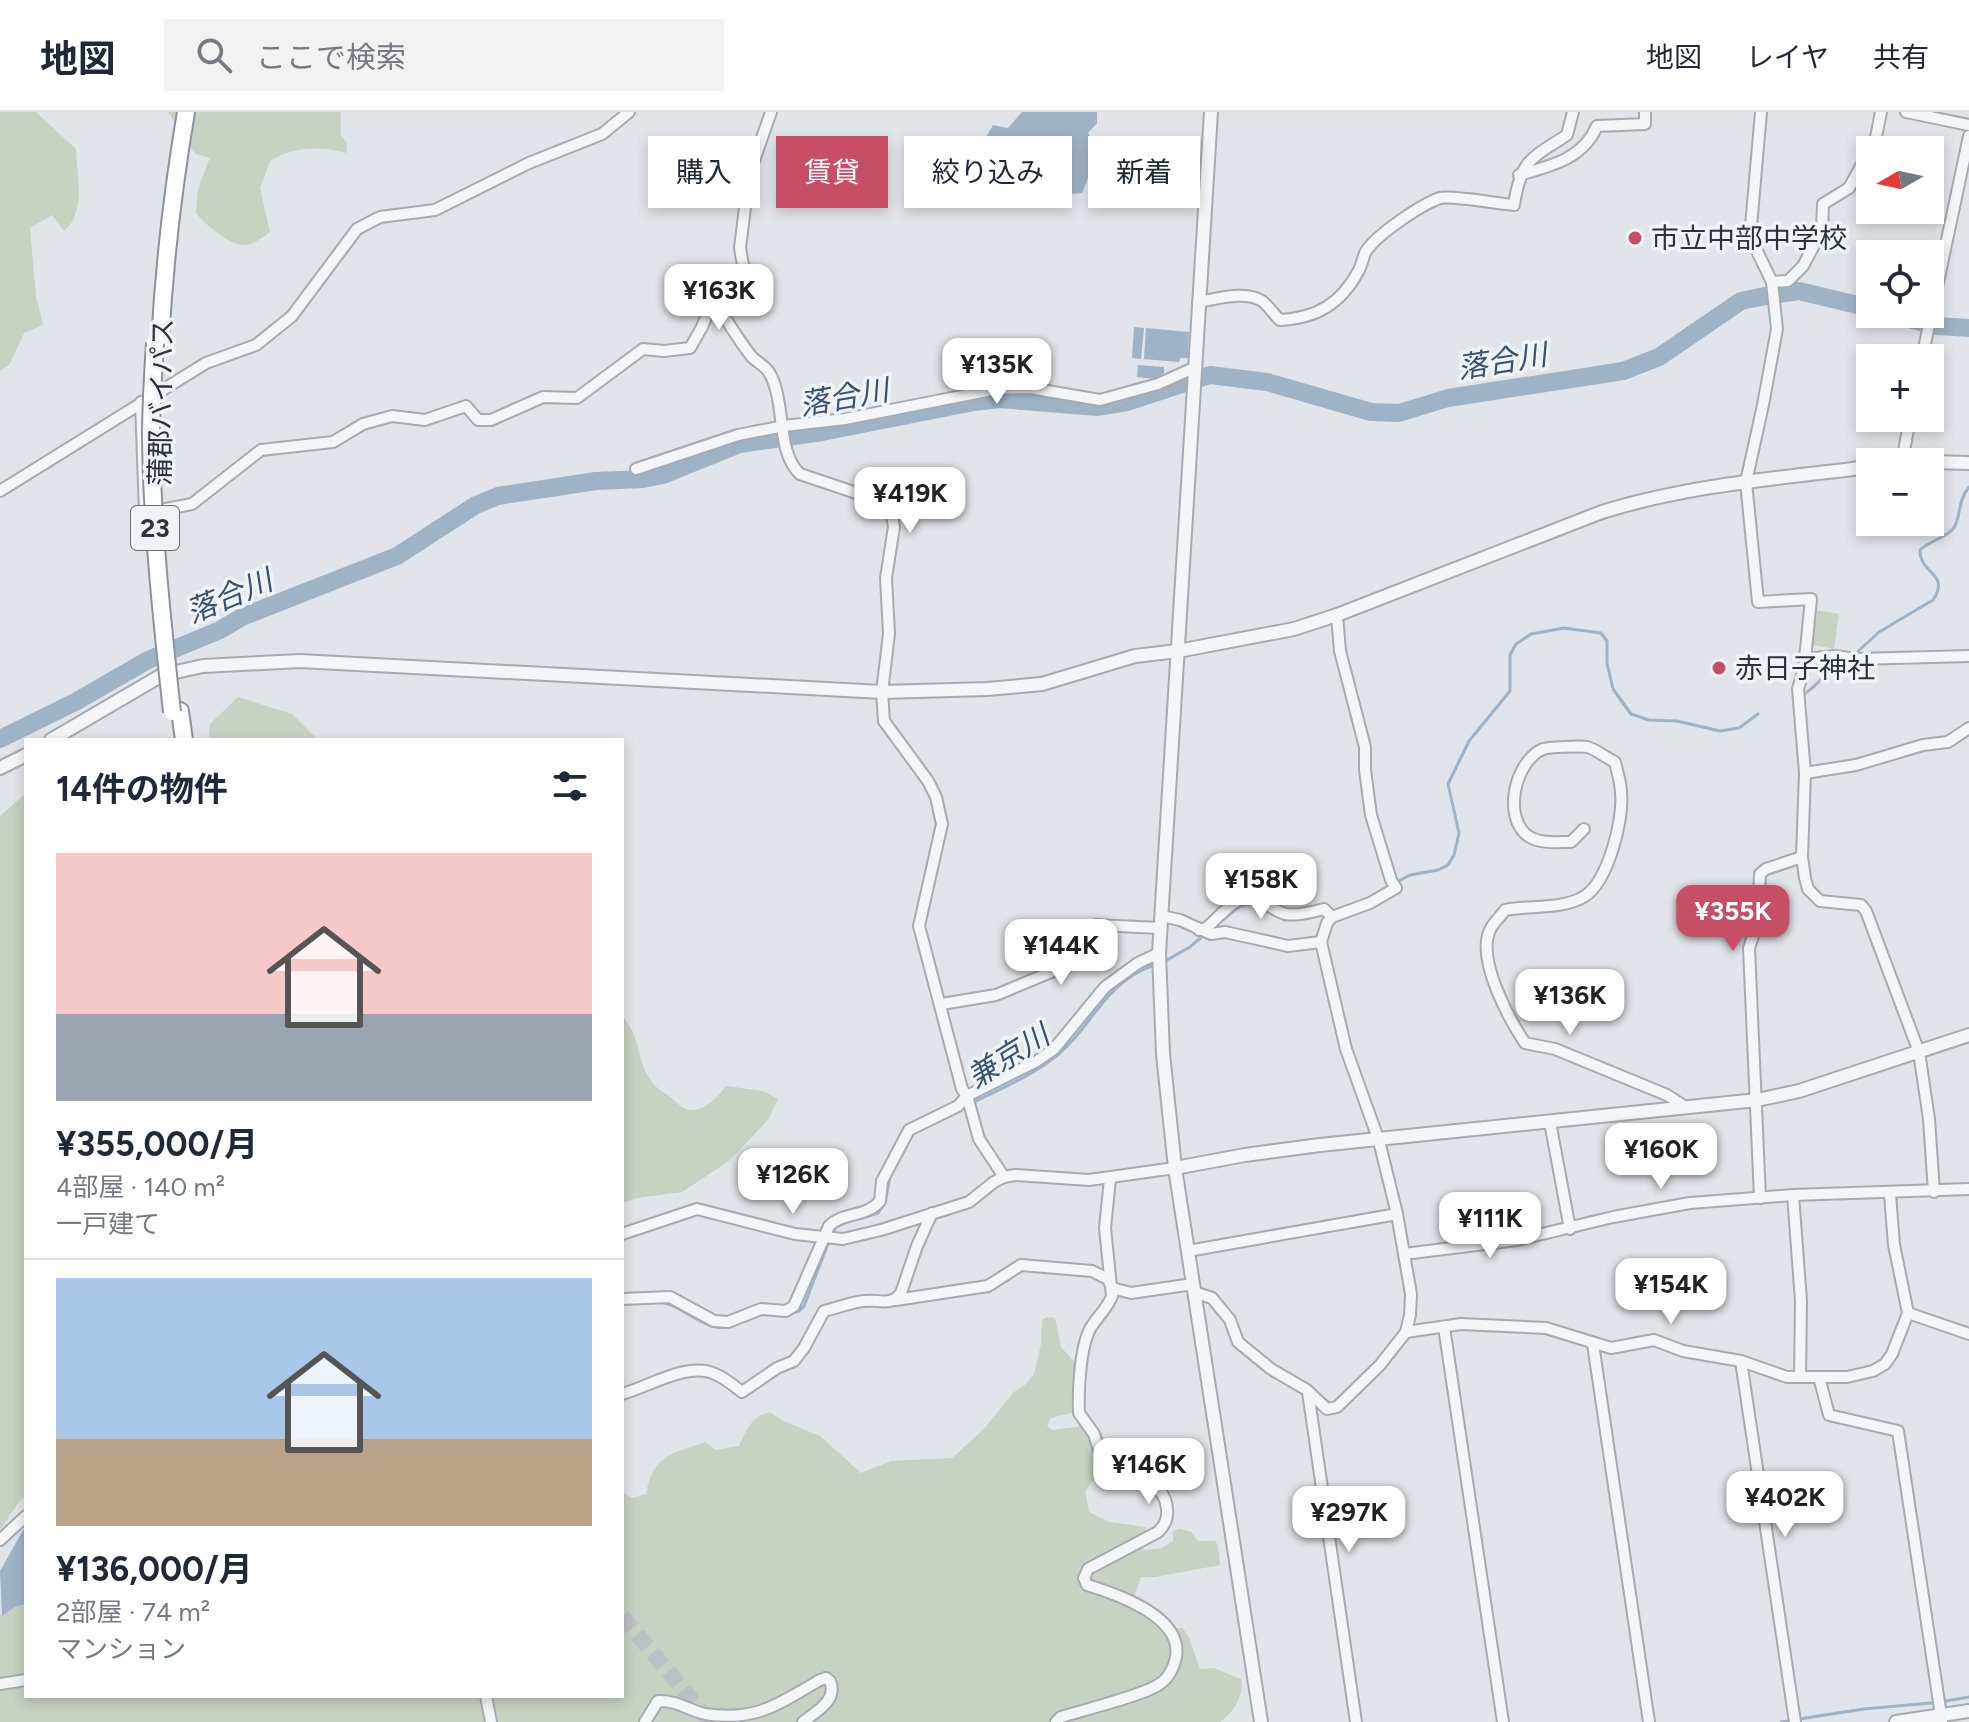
<!DOCTYPE html>
<html lang="ja">
<meta charset="utf-8">
<style>
:root{--surface:#fff;--page:#f2f2f3;--text:#1f2937;--muted:#747a83;--line:#e0e1e3;--accent:#c64e65}
body{margin:0;font-family:Figtree,"Noto Sans JP",sans-serif;background:var(--page);color:var(--text);height:100vh;display:flex;flex-direction:column;font-size:30px;white-space:nowrap}
*{box-sizing:border-box;margin:0}
p{font-size:26px;color:var(--muted)}
.icon{flex:none;width:44px;height:44px;fill:none;stroke:currentColor;stroke-width:2;stroke-linecap:round;stroke-linejoin:round}
.map{position:relative;flex:1;overflow:hidden}
.drawer{position:absolute;left:24px;top:626px;width:600px;height:960px;display:flex;flex-direction:column;background:var(--surface);border-radius:0px;box-shadow:0 4px 12px #0003}
.drawer>*{flex:none}
.hud{position:absolute;left:648px;top:24px;width:760px;height:72px;display:flex;gap:16px}
.needle{width:52px;rotate:261deg}
.buttons{position:absolute;left:1856px;top:24px;display:grid;gap:16px}
.buttons a{display:grid;place-items:center;width:88px;height:88px;border-radius:0px;background:var(--surface);box-shadow:0 4px 12px #0003;font-size:40px}
.price{position:absolute;translate:-50% -68px;padding:0 18px;border-radius:16px;background:#fff;color:#222;font-size:26px;line-height:52px;filter:drop-shadow(0 2px 4px #0008)}
.price::after{content:'';position:absolute;left:50%;top:48px;width:24px;height:18px;margin-left:-12px;background:inherit;clip-path:polygon(0 0,100% 0,50% 100%)}
.price.active{background:var(--accent);color:#fff}
ul{padding:0;list-style:none}
li{display:grid;align-content:center;gap:16px;height:424px;padding:0 32px}
li+li{border-top:2px solid var(--line)}
li span{display:grid;place-items:center;height:248px;border-radius:0px;color:#555}
li>.icon{margin-inline-start:auto}
span .icon{width:144px;height:144px;fill:#fffc;stroke-width:1}
li b{font-size:34px}
h2{display:flex;justify-content:space-between;align-items:center;height:96px;padding:0 32px;font-size:34px}
.tag{padding:0 28px;border-radius:0px;background:var(--surface);box-shadow:0 4px 12px #0003;font-size:28px;line-height:72px}
.tag.active{background:var(--accent);color:#fff}
header{display:flex;align-items:center;gap:48px;box-sizing:border-box;height:112px;padding:0 40px;background:var(--surface);border-bottom:2px solid var(--line)}
header strong{font-size:38px}
nav{display:flex;gap:44px;margin-inline-start:auto;font-size:28px}
.search{width:560px;height:72px;background:var(--page);display:flex;align-items:center;gap:20px;box-sizing:border-box;padding:0 28px;border-radius:0px;color:var(--muted);font-size:30px}
.map>svg:first-child{display:block}
</style>
<header>
<strong>地図</strong>
<div class="search"><svg class="icon" aria-label="search" viewBox="0 0 24 24"><circle cx="10" cy="10" r="6"/><path d="M15 15l6 6"/></svg>ここで検索</div>
<nav><a>地図</a><a>レイヤ</a><a>共有</a></nav>
</header>
<div class="map">
<svg width="1969" height="1610" viewBox="0 0 1969 1610">
<rect width="100%" height="100%" fill="#e1e4e9"/>
<g fill="#c7d2c2">
<path d="M0,0H36L76,37C77,63 86,101 64,119L52,103L30,116L36,184L43,213L24,221L10,252L0,259Z"/>
<path d="M168,0H341V23L347,31L346,41C319,33 294,35 270,49L260,76L270,120C249,136 241,138 219,122C210,115 203,110 196,101L198,77L210,46L195,42Z"/>
<path d="M1815,498L1839,502L1834,537L1809,532Z"/>
<path d="M238,585L292,602L318,628H209L210,612Z"/>
<path d="M26,681V1384L19,1390L0,1418V704Z"/>
<path d="M622,904C640,924 637,943 647,962C652,972 660,979 669,984C675,988 678,993 684,996C701,1004 717,986 726,974L763,979L778,987L768,1008L729,1049L682,1080L637,1086L622,1091Z"/>
<path d="M1047,1205L1055,1206L1061,1235L1078,1254L1076,1296L1071,1301L1051,1306L1047,1314L1052,1318L1082,1314L1091,1322L1104,1357V1362L1092,1370L1085,1380L1089,1400L1110,1410L1145,1415L1148,1422L1081,1464L1159,1510L1169,1520L1174,1546L1167,1560L1152,1573L1060,1602L1051,1610H0V1501L2,1504L15,1495L26,1492V1584H622V1380L632,1386L646,1382C653,1343 671,1342 705,1330L716,1338L739,1334C746,1319 752,1303 770,1300L783,1309L820,1324L861,1361L891,1349L952,1346L983,1318L1014,1280L1025,1273L1034,1262L1041,1232L1042,1208Z"/>
<path d="M1181,1417L1191,1420L1198,1429H1215L1218,1433L1220,1453L1155,1465H1141L1133,1489L1089,1471V1461L1141,1433L1144,1438L1162,1436L1173,1429V1419Z"/>
<path d="M1173,1516H1183L1189,1526L1200,1557L1214,1556L1241,1567C1244,1584 1234,1600 1220,1610H1059L1154,1578L1175,1557Z"/>
</g>
<g fill="#9eb3c6">
<path d="M1022,0H1097V11L1088,21C1097,35 1099,47 1096,65L1088,66L1082,81C1068,83 1050,81 1037,76C1028,72 1025,66 1015,64L1009,67L992,58L988,61L974,57L980,36L993,13L1008,16Z"/>
<path d="M1134,215L1144,216L1141,247L1132,246Z"/>
<path d="M1146,216L1189,220L1188,246H1180L1179,250L1144,247Z"/>
<path d="M1138,253L1164,255V261L1154,267L1137,265Z"/>
<path d="M26,1413V1492L15,1495L2,1504L0,1459Z"/>
</g>
<g fill="none" stroke-linecap="round" stroke-linejoin="round">
<g stroke="#9eb3c6" stroke-width="3">
<path d="M1854,543L1879,520L1933,488C1951,461 1919,462 1920,438C1929,429 1945,426 1953,417C1961,407 1957,389 1969,375"/>
<path d="M1802,583C1820,574 1825,557 1844,549"/>
<path d="M1397,770L1410,763L1438,758L1448,753L1454,743L1459,721L1448,672L1469,629L1510,579V543L1516,532L1531,522L1564,516L1601,521L1607,529V551L1613,577L1631,602L1649,608L1677,609L1720,619L1739,616L1758,602"/>
<path d="M1271,801L1284,808L1301,807"/>
<path d="M1220,810L1240,794L1254,791"/>
<path d="M1165,849L1190,835L1205,822"/>
<path d="M972,991C1000,977 1031,964 1055,945C1093,915 1103,871 1154,853"/>
<path d="M832,1122L836,1115L841,1112L878,1101L885,1091L890,1064"/>
<path d="M661,1190C689,1195 708,1227 738,1211"/>
<path d="M788,1202L799,1199L804,1194L829,1129"/>
<path d="M1946,1589L1969,1585"/>
<path d="M1799,1607L1864,1597L1931,1591"/>
<path d="M1781,1610L1788,1609"/>
</g>
<g stroke="#9eb3c6" stroke-width="18">
<path d="M1889,202L1937,214L1969,216"/>
<path d="M0,627L77,589L148,548L220,518L242,505L397,444L476,393L498,384L596,369L643,367L663,363L740,332L822,320L974,290L999,287L1097,295L1127,290L1210,263L1267,270L1371,300L1399,301L1448,286L1623,259L1659,245L1741,189L1760,185L1799,179L1870,196"/>
</g>
<path stroke="#bcc1c7" stroke-width="16" stroke-dasharray="16 8" stroke-linecap="butt" d="M622,1504L710,1610"/>
<g stroke="#a6abb3" stroke-width="14">
<g id="minor">
<path d="M1761,0L1751,114L1755,135L1772,170L1777,217L1763,293L1746,370L1758,490L1811,487L1804,557L1798,577L1805,661L1802,745L1805,766L1808,777L1820,789L1861,793L1866,799L1919,940L1929,1007L1934,1080"/>
<path d="M1906,0L1969,13"/>
<path d="M1870,38L1875,30L1881,0"/>
<path d="M1519,63C1551,54 1583,47 1597,14L1645,12V0"/>
<path d="M1772,170L1788,169L1803,154L1822,118L1823,92L1849,76L1870,38"/>
<path d="M713,188C726,206 738,228 752,245C758,251 767,255 770,262C786,291 776,340 800,362L886,391L891,397L894,415L886,466L889,522L882,580L884,609L928,669L936,685L942,712L919,814L962,977L967,984L979,1027L1004,1065"/>
<path d="M1198,190C1216,187 1246,178 1262,189C1268,193 1274,203 1280,208C1317,206 1341,192 1359,158C1362,152 1363,146 1365,141C1374,124 1422,92 1440,86C1452,83 1499,92 1514,93C1521,48 1530,47 1567,23L1573,0"/>
<path d="M1922,246L1969,24"/>
<path d="M141,290L145,401L192,392L261,338L333,330L363,312L392,304L425,308L466,294L478,308H491L543,285L577,286L643,237L664,239L690,236L702,215L713,188L736,166L743,153L740,136L749,63L771,0"/>
<path d="M1902,350L1910,306"/>
<path d="M636,357L738,323L784,314L845,307L997,277L1030,276L1100,288L1158,272L1196,255"/>
<path d="M0,379L206,251L256,233L292,204L357,117L380,105L435,98L529,51L602,22L629,0"/>
<path d="M1804,547L1835,544L1857,547L1969,544"/>
<path d="M1805,661L1856,653L1923,633L1948,630L1969,616"/>
<path d="M1584,717L1571,730C1557,730 1540,732 1528,724C1502,705 1515,649 1543,637C1548,635 1582,634 1587,635C1596,637 1606,646 1615,650C1617,660 1621,670 1621,681C1624,707 1608,769 1585,784C1563,798 1530,793 1505,798C1501,804 1493,811 1490,818C1476,847 1509,907 1525,931L1555,937L1667,983L1687,996"/>
<path d="M1161,804L1180,808L1211,822L1225,820L1288,834L1321,830"/>
<path d="M1199,818L1205,817C1216,808 1227,794 1239,788C1257,779 1270,799 1286,802C1298,804 1312,800 1324,797L1332,805"/>
<path d="M942,892L996,883L1063,855L1090,840V819L1096,813L1160,816"/>
<path d="M1550,1010L1570,1117"/>
<path d="M1793,1083L1801,1189L1800,1265"/>
<path d="M1760,1086L1749,836L1758,809L1760,762L1766,757L1802,745"/>
<path d="M622,1122L697,1097L795,1122L843,1127L881,1118L969,1090L994,1070L1004,1065L1015,1063L1089,1068L1175,1056"/>
<path d="M1188,1139L1397,1102"/>
<path d="M1404,1142L1517,1128L1613,1105L1690,1091L1793,1083L1969,1077"/>
<path d="M1194,1180L1212,1186L1230,1208L1238,1230L1271,1257L1307,1278L1327,1297L1337,1295L1380,1253L1406,1220L1410,1203L1411,1182L1397,1102L1379,1029L1346,937L1321,830L1327,811L1332,805L1370,791L1396,776L1391,768L1371,703L1365,658V635L1340,539L1337,503"/>
<path d="M622,1187L670,1185L714,1209L728,1210L761,1197L786,1199L794,1194L829,1114C844,1099 866,1106 880,1089L882,1069L909,1018L958,994L967,984L1037,949L1054,937L1105,875L1138,851L1159,841"/>
<path d="M896,1188L988,1174L1021,1153L1092,1159L1108,1167L1112,1176L1131,1181L1193,1172"/>
<path d="M1908,1201L1969,1222"/>
<path d="M1444,1215L1503,1610"/>
<path d="M1406,1220L1461,1212L1546,1216L1611,1236L1654,1228L1683,1239L1741,1249L1787,1265H1847L1873,1259L1885,1252L1892,1242L1908,1201L1894,1133L1890,1082"/>
<path d="M1593,1232L1649,1610"/>
<path d="M1741,1249L1795,1610"/>
<path d="M1819,1265L1829,1303L1898,1319L1942,1610"/>
<path d="M1308,1280L1356,1610"/>
<path d="M622,1282C648,1275 689,1249 715,1262C725,1266 734,1274 742,1280L777,1256L794,1249L804,1236L824,1199C837,1196 851,1190 864,1189C879,1187 891,1195 901,1181L917,1134L932,1101"/>
<path d="M0,1428L26,1404"/>
<path d="M0,1572L26,1568"/>
<path d="M486,1584L491,1610"/>
<path d="M645,1610L658,1589C676,1588 688,1598 705,1602C756,1610 778,1592 820,1568L826,1566L830,1569C838,1588 817,1599 803,1610"/>
<path d="M1056,1610L1061,1605C1083,1598 1146,1583 1161,1571C1169,1565 1174,1555 1176,1545C1183,1505 1117,1482 1087,1473L1084,1466L1088,1457L1158,1420C1165,1413 1168,1407 1167,1397C1165,1367 1130,1365 1108,1355L1103,1350L1094,1322L1079,1301C1078,1279 1080,1236 1090,1217C1097,1205 1107,1197 1112,1184L1105,1116L1110,1067"/>
</g>
</g>
<g stroke="#a6abb3" stroke-width="16">
<g id="tertiary">
<path d="M1211,0L1159,841L1163,942L1175,1056L1261,1610"/>
<path d="M1930,350L1969,351"/>
<path d="M51,628L162,563L203,554L300,549L882,580L987,577L1042,572L1135,544L1178,539L1294,517L1337,503L1602,400C1689,373 1780,366 1870,355"/>
<path d="M0,656L26,643"/>
<path d="M1175,1056L1245,1043L1320,1033L1757,988L1799,979L1969,923"/>
<path d="M1896,1610L1969,1599"/>
</g>
</g>
<g stroke="#89929e" stroke-width="20">
<g id="trunk">
<path d="M160,232C164,153 173,77 186,0"/>
<path d="M180,599L184,628"/>
</g>
</g>
<use href="#minor" stroke="#f3f5f7" stroke-width="10"/>
<use href="#tertiary" stroke="#f3f5f7" stroke-width="12"/>
<use href="#trunk" stroke="#fff" stroke-width="16"/>
<g stroke="#89929e" stroke-width="20" stroke-linecap="butt">
<path id="trunk-bridge" d="M155,231C153,262 151,293 151,324C152,416 162,508 172,600"/>
</g>
<use href="#trunk-bridge" stroke="#fff" stroke-width="16"/>
</g>
<g fill="#c64e65" stroke="#f0f3f6" stroke-width="3">
<circle cx="1635" cy="126" r="8"/>
<circle cx="1719" cy="556" r="8"/>
</g>
<g text-anchor="middle" dominant-baseline="central" stroke-width="7" stroke-linejoin="round" paint-order="stroke">
<rect fill="#f0f3f6" stroke="#656d76" stroke-width="2" x="131" y="394" width="48" height="44" rx="6"/>
<g font-size="26" font-weight="bold" fill="#2a333f">
<text x="155" y="416">23</text>
</g>
<g font-size="28" fill="#2a333f" stroke="#f0f3f6" text-anchor="start">
<text x="1651" y="126">市立中部中学校</text>
<text x="1735" y="556">赤日子神社</text>
</g>
<g font-size="28" fill="#2a333f" stroke="#f0f3f6">
<text transform="translate(161 290) rotate(-89)">蒲郡バイパス</text>
</g>
<g font-size="30" font-style="italic" fill="#375371" stroke="#f0f3f6">
<text transform="translate(1502 249) rotate(-9)">落合川</text>
<text transform="translate(844 285) rotate(-10)">落合川</text>
<text transform="translate(229 484) rotate(-23)">落合川</text>
<text transform="translate(1008 944) rotate(-32)">兼京川</text>
</g>
</g>
</svg>
<div class="buttons">
<a><svg class="needle" viewBox="-14 -14 28 28"><path d="M0-13l5 13h-10z" fill="#e53935"/><path d="M0 13l5-13h-10z" fill="#747a83"/></svg></a>
<a><svg class="icon" aria-label="locate" viewBox="0 0 24 24"><circle cx="12" cy="12" r="6"/><path d="M12 2v4M12 18v4M2 12h4M18 12h4"/></svg></a>
<a>+</a>
<a>−</a>
</div>
<b class="price" style="left:719px;top:220px">¥163K</b>
<b class="price" style="left:997px;top:294px">¥135K</b>
<b class="price" style="left:910px;top:423px">¥419K</b>
<b class="price" style="left:1261px;top:809px">¥158K</b>
<b class="price active" style="left:1733px;top:841px">¥355K</b>
<b class="price" style="left:1061px;top:875px">¥144K</b>
<b class="price" style="left:1570px;top:925px">¥136K</b>
<b class="price" style="left:1661px;top:1079px">¥160K</b>
<b class="price" style="left:793px;top:1104px">¥126K</b>
<b class="price" style="left:1490px;top:1148px">¥111K</b>
<b class="price" style="left:1671px;top:1214px">¥154K</b>
<b class="price" style="left:1149px;top:1394px">¥146K</b>
<b class="price" style="left:1785px;top:1427px">¥402K</b>
<b class="price" style="left:1349px;top:1442px">¥297K</b>
<div class="hud">
<a class="tag">購入</a>
<a class="tag active">賃貸</a>
<a class="tag">絞り込み</a>
<a class="tag">新着</a>
</div>
<section class="drawer">
<h2>14件の物件<svg class="icon" aria-label="filters" viewBox="0 0 24 24"><path d="M4 7h16M4 17h16"/><circle cx="9" cy="7" r="2"/><circle cx="15" cy="17" r="2"/></svg></h2>
<ul>
<li><span style="background:linear-gradient(#f6c9c9 65%,#9aa5b1 0)"><svg class="icon" aria-label="home" viewBox="0 0 24 24"><path d="M3 11l9-7 9 7M6 9v11h12V9"/></svg></span><div><b>¥355,000/月</b><p>4部屋 · 140 m²</p><p>一戸建て</p></div></li>
<li><span style="background:linear-gradient(#a9c7e8 65%,#b9a48a 0)"><svg class="icon" aria-label="home" viewBox="0 0 24 24"><path d="M3 11l9-7 9 7M6 9v11h12V9"/></svg></span><div><b>¥136,000/月</b><p>2部屋 · 74 m²</p><p>マンション</p></div></li>
</ul>
</section>
</div>
